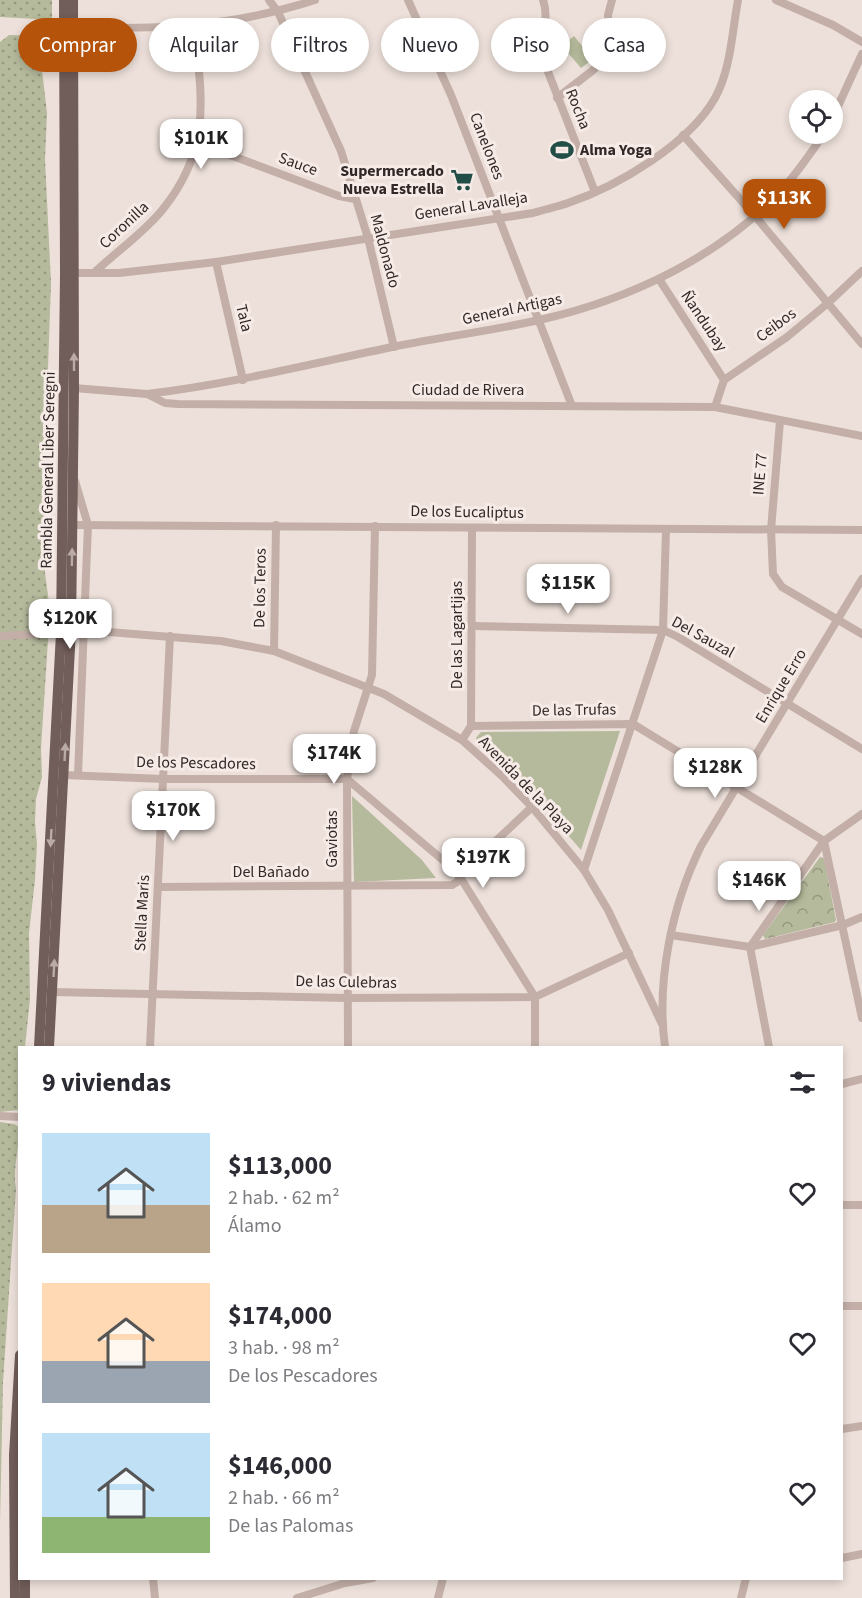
<!DOCTYPE html>
<html lang="es">
<meta charset="utf-8">
<style>
:root{--surface:#fff;--page:#f2f2f3;--text:#2b2b33;--muted:#7c7c81;--accent:#b45309}
body{margin:0;font-family:"Source Sans 3",sans-serif;background:var(--page);color:var(--text);height:100vh;display:flex;flex-direction:column;font-size:22px;white-space:nowrap}
*{box-sizing:border-box;margin:0}
p{font-size:20px;color:var(--muted)}
.icon{flex:none;width:33px;height:33px;fill:none;stroke:currentColor;stroke-width:2;stroke-linecap:round;stroke-linejoin:round}
.map{position:relative;flex:1;overflow:hidden}
.side{position:absolute;left:18px;top:1046px;width:825px;height:534px;display:flex;flex-direction:column;background:var(--surface);border-radius:0px;box-shadow:0 3px 9px #0003}
.side>*{flex:none}
.banner{position:absolute;left:18px;top:18px;width:826px;height:54px;display:flex;gap:12px}
.fabs{position:absolute;left:789px;top:90px;display:grid;gap:12px}
.fabs a{display:grid;place-items:center;width:54px;height:54px;border-radius:50%;background:var(--surface);box-shadow:0 3px 9px #0003;font-size:30px}
.price{position:absolute;translate:-50% -51px;padding:0 14px;border-radius:12px;background:#fff;color:#222;font-size:20px;line-height:39px;filter:drop-shadow(0 2px 3px #0008)}
.price::after{content:'';position:absolute;left:50%;top:36px;width:18px;height:14px;margin-left:-9px;background:inherit;clip-path:polygon(0 0,100% 0,50% 100%)}
.price.active{background:var(--accent);color:#fff}
ul{padding:0;list-style:none}
li{display:flex;align-items:center;gap:18px;height:150px;padding:0 24px}
li span{display:grid;place-items:center;flex:none;width:168px;height:120px;border-radius:0px;color:#555}
li>.icon{margin-inline-start:auto}
span .icon{width:72px;height:72px;fill:#fffc;stroke-width:1}
li b{font-size:26px}
h2{display:flex;justify-content:space-between;align-items:center;height:72px;padding:0 24px;font-size:26px}
.tag{padding:0 21px;border-radius:27px;background:var(--surface);box-shadow:0 3px 9px #0003;font-size:21px;line-height:54px}
.tag.active{background:var(--accent);color:#fff}
.map>svg:first-child{display:block}
</style>
<div class="map">
<svg width="862" height="1598" viewBox="0 0 862 1598">
<defs>
<pattern id="grass-dots" width="8" height="8" patternUnits="userSpaceOnUse" patternTransform="scale(1.5)"><rect width="8" height="8" fill="#b6ba9c"/><path d="M2 2h.1M6 6h.1" fill="none" stroke="#95977f" stroke-width="1.8" stroke-linecap="round"/></pattern>
<pattern id="forest-crowns" width="20" height="18" patternUnits="userSpaceOnUse" patternTransform="scale(1.5)"><rect width="20" height="18" fill="#b6ba9c"/><path d="M2 6a3 3 0 1 1 6 0M12 15a3 3 0 1 1 6 0" fill="none" stroke="#95977f"/></pattern>
</defs>
<rect width="100%" height="100%" fill="#ede0da"/>
<g fill="url(#grass-dots)">
<path d="M0,0H52V20L47,22L36,19L0,17Z"/>
<path d="M9,35L45,36L49,43L42,70L47,113L45,159L51,283L48,368L44,412V503L45,573L50,610L41,748L42,777L36,799L35,822L37,844L35,880L29,933L30,999L25,1047H20L19,1110L0,1112V42Z"/>
<path d="M0,1122L14,1124L19,1127C20,1149 12,1168 16,1189L3,1382L0,1524Z"/>
</g>
<path fill="url(#forest-crowns)" d="M820,857L824,858L836,920L835,922L765,939L763,935Z"/>
<g fill="#b6ba9c">
<path d="M574,36L593,59L581,68L562,46Z"/>
<path d="M620,731L581,850L534,796L478,745L476,738L481,732Z"/>
<path d="M352,796L422,860L436,878L354,882Z"/>
</g>
<g fill="none" stroke-linecap="round" stroke-linejoin="round">
<g stroke="#c3afa8" stroke-width="8">
<path d="M269,0L278,12L341,151L368,238L394,347"/>
<path d="M408,0L451,95L572,406"/>
<path d="M543,0C550,18 540,40 543,59L595,192"/>
<path d="M776,0L833,25L862,42"/>
<path d="M68,28C157,29 229,28 315,0"/>
<path d="M557,98L592,71L609,55L608,15L612,0"/>
<path d="M832,119L862,54"/>
<path d="M683,135L755,216L862,344"/>
<path d="M198,143L339,196L355,199"/>
<path d="M216,262L243,380"/>
<path d="M96,271C116,252 146,231 163,209C212,148 202,98 194,26"/>
<path d="M74,273H119L216,262L533,213C545,209 557,207 568,203C618,186 689,144 715,98C731,69 732,32 738,0"/>
<path d="M659,279L724,380"/>
<path d="M74,388L147,394L165,403L178,404L715,407L862,436"/>
<path d="M147,394C230,384 311,364 392,347C441,337 491,331 539,320C629,300 725,255 786,185C800,169 812,151 824,134"/>
<path d="M715,407L724,380L787,337L828,303L862,271"/>
<path d="M780,421L771,530L773,574L782,587L862,634"/>
<path d="M75,481L88,525L78,775"/>
<path d="M72,525L862,530"/>
<path d="M472,626L663,630L678,637L862,749"/>
<path d="M71,629L221,641L274,651L384,694L462,740L502,776L532,807L584,870L608,910L662,1024"/>
<path d="M0,636L61,633"/>
<path d="M274,651L276,525"/>
<path d="M471,726L633,724L824,841L862,1018"/>
<path d="M462,740L471,726L472,528"/>
<path d="M64,775L163,779H347L451,867L460,877L535,997V1047"/>
<path d="M584,870L663,630L666,529"/>
<path d="M159,887L452,885L457,882L468,867L532,807"/>
<path d="M671,935L750,947L843,925L862,917"/>
<path d="M52,992L348,998L535,997L629,953"/>
<path d="M150,1047L170,636"/>
<path d="M348,1047L347,779L354,731L372,675L375,526"/>
<path d="M665,1047C656,981 672,905 701,846L862,579"/>
<path d="M769,1047L750,947L824,841L862,814"/>
<path d="M842,1084L862,1079"/>
<path d="M0,1116L20,1117"/>
<path d="M842,1205H862"/>
<path d="M842,1306H862"/>
<path d="M842,1429L862,1426"/>
<path d="M842,1558L862,1554"/>
<path d="M153,1578L155,1598"/>
<path d="M297,1598L345,1583L373,1578"/>
<path d="M438,1598L443,1578"/>
<path d="M741,1598L746,1578"/>
</g>
<g stroke="#715d5a" stroke-width="10">
<path d="M39,1047L61,633L65,273L64,0"/>
<path d="M49,1047L71,629L74,388L73,0"/>
<path d="M25,1578V1598"/>
<path d="M15,1598L14,1455L20,1355"/>
</g>
</g>
<defs><path id="oneway-solid" d="M-6-.8H1V-3.2L6.5 0L1 3.2V.8H-6Z" transform="scale(1.5)"/></defs>
<g fill="#baaba7">
<use href="#oneway-solid" transform="translate(74 362) rotate(-90)"/>
<use href="#oneway-solid" transform="translate(72 557) rotate(-89)"/>
<use href="#oneway-solid" transform="translate(65 752) rotate(-87)"/>
<use href="#oneway-solid" transform="translate(51 838) rotate(93)"/>
<use href="#oneway-solid" transform="translate(54 968) rotate(-87)"/>
</g>
<defs>
<g id="stadium-bare" transform="scale(1.8)"><path d="M0-5a6.5 5 0 1 0 0 10a6.5 5 0 1 0 0-10ZM-3.5-1.8h7v3.6h-7Z" fill="#234d47" stroke="#f6ebe6" stroke-width="2.5" paint-order="stroke"/></g>
<g id="supermarket-bare" transform="scale(1.8)"><path d="M-6-5.5h2.5l.6 2H6L4.5 2H-2.5L-4.4-4H-6ZM-1.5 3.2a1.3 1.3 0 1 0 .1 0ZM3 3.2a1.3 1.3 0 1 0 .1 0Z" fill="#234d47" stroke="#f6ebe6" stroke-width="2.5" paint-order="stroke"/></g>
</defs>
<g fill-rule="evenodd">
<use href="#stadium-bare" x="562" y="150"/>
<use href="#supermarket-bare" x="462" y="180"/>
</g>
<g text-anchor="middle" dominant-baseline="central" stroke-width="6" stroke-linejoin="round" paint-order="stroke">
<g font-size="16" fill="#312827" stroke="#f6ebe6">
<text transform="translate(578 109) rotate(68)">Rocha</text>
<text transform="translate(487 146) rotate(69)">Canelones</text>
<text transform="translate(298 164) rotate(20)">Sauce</text>
<text transform="translate(471 206) rotate(-9)">General Lavalleja</text>
<text transform="translate(124 225) rotate(-43)">Coronilla</text>
<text transform="translate(385 251) rotate(75)">Maldonado</text>
<text transform="translate(512 309) rotate(-12)">General Artigas</text>
<text transform="translate(244 318) rotate(77)">Tala</text>
<text transform="translate(704 321) rotate(56)">Ñandubay</text>
<text transform="translate(776 325) rotate(-37)">Ceibos</text>
<text x="468" y="390">Ciudad de Rivera</text>
<text transform="translate(48 470) rotate(-89)">Rambla General Liber Seregni</text>
<text transform="translate(760 474) rotate(-85)">INE 77</text>
<text transform="translate(467 512) rotate(1)">De los Eucaliptus</text>
<text transform="translate(260 588) rotate(-89)">De los Teros</text>
<text transform="translate(457 635) rotate(-90)">De las Lagartijas</text>
<text transform="translate(703 637) rotate(29)">Del Sauzal</text>
<text transform="translate(781 686) rotate(-59)">Enrique Erro</text>
<text transform="translate(574 710) rotate(-1)">De las Trufas</text>
<text transform="translate(196 763) rotate(1)">De los Pescadores</text>
<text transform="translate(526 785) rotate(46)">Avenida de la Playa</text>
<text transform="translate(332 839) rotate(-90)">Gaviotas</text>
<text x="271" y="872">Del Bañado</text>
<text transform="translate(142 913) rotate(-87)">Stella Maris</text>
<text transform="translate(346 982) rotate(1)">De las Culebras</text>
</g>
<g font-size="16" font-weight="bold" fill="#312827" stroke="#f6ebe6" text-anchor="start">
<text x="580" y="150">Alma Yoga</text>
<text x="444" y="171" text-anchor="end">Supermercado<tspan x="444" dy="18">Nueva Estrella</tspan></text>
</g>
</g>
</svg>
<div class="fabs">
<a><svg class="icon" aria-label="locate" viewBox="0 0 24 24"><circle cx="12" cy="12" r="6"/><path d="M12 2v4M12 18v4M2 12h4M18 12h4"/></svg></a>
</div>
<b class="price" style="left:201px;top:170px">$101K</b>
<b class="price active" style="left:784px;top:230px">$113K</b>
<b class="price" style="left:568px;top:615px">$115K</b>
<b class="price" style="left:70px;top:650px">$120K</b>
<b class="price" style="left:334px;top:785px">$174K</b>
<b class="price" style="left:715px;top:799px">$128K</b>
<b class="price" style="left:173px;top:842px">$170K</b>
<b class="price" style="left:483px;top:889px">$197K</b>
<b class="price" style="left:759px;top:912px">$146K</b>
<div class="banner">
<a class="tag active">Comprar</a>
<a class="tag">Alquilar</a>
<a class="tag">Filtros</a>
<a class="tag">Nuevo</a>
<a class="tag">Piso</a>
<a class="tag">Casa</a>
</div>
<section class="side">
<h2>9 viviendas<svg class="icon" aria-label="filters" viewBox="0 0 24 24"><path d="M4 7h16M4 17h16"/><circle cx="9" cy="7" r="2"/><circle cx="15" cy="17" r="2"/></svg></h2>
<ul>
<li><span style="background:linear-gradient(#bfe0f5 60%,#b9a48a 0)"><svg class="icon" aria-label="home" viewBox="0 0 24 24"><path d="M3 11l9-7 9 7M6 9v11h12V9"/></svg></span><div><b>$113,000</b><p>2 hab. · 62 m²</p><p>Álamo</p></div><svg class="icon" aria-label="heart" viewBox="0 0 24 24"><path d="M12 20l-8-8c-3-5 5-10 8-4 3-6 11-1 8 4z"/></svg></li>
<li><span style="background:linear-gradient(#ffd9b3 65%,#9aa5b1 0)"><svg class="icon" aria-label="home" viewBox="0 0 24 24"><path d="M3 11l9-7 9 7M6 9v11h12V9"/></svg></span><div><b>$174,000</b><p>3 hab. · 98 m²</p><p>De los Pescadores</p></div><svg class="icon" aria-label="heart" viewBox="0 0 24 24"><path d="M12 20l-8-8c-3-5 5-10 8-4 3-6 11-1 8 4z"/></svg></li>
<li><span style="background:linear-gradient(#bfe0f5 70%,#8fb573 0)"><svg class="icon" aria-label="home" viewBox="0 0 24 24"><path d="M3 11l9-7 9 7M6 9v11h12V9"/></svg></span><div><b>$146,000</b><p>2 hab. · 66 m²</p><p>De las Palomas</p></div><svg class="icon" aria-label="heart" viewBox="0 0 24 24"><path d="M12 20l-8-8c-3-5 5-10 8-4 3-6 11-1 8 4z"/></svg></li>
</ul>
</section>
</div>
